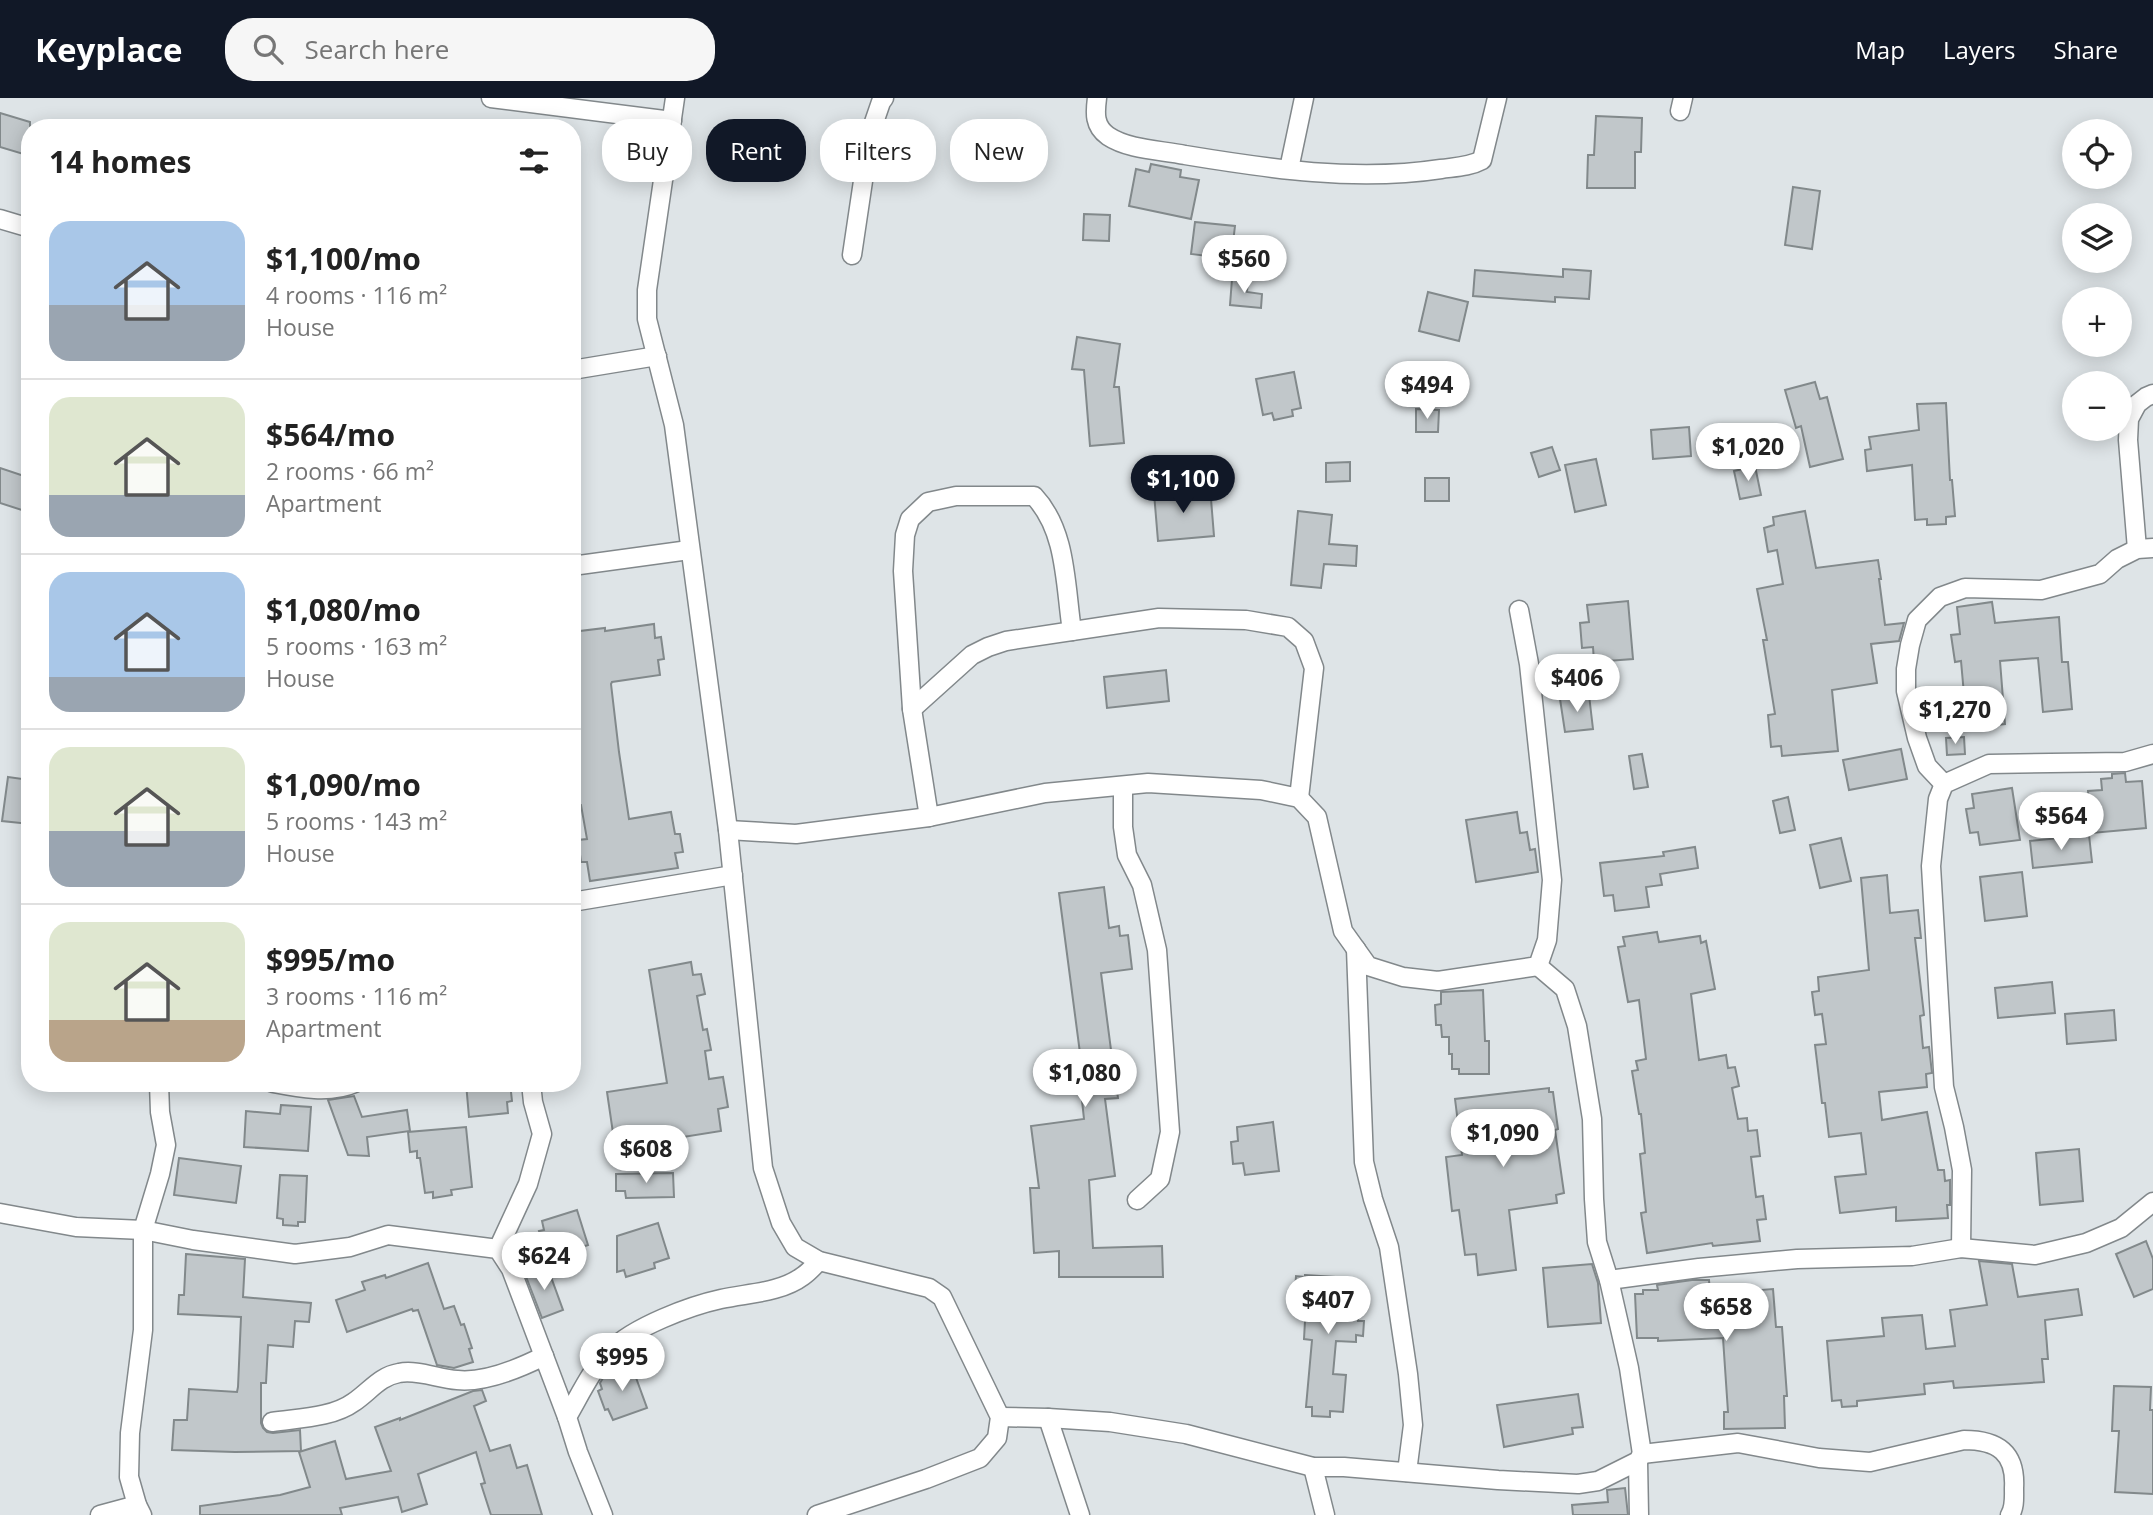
<!DOCTYPE html>
<meta charset="utf-8">
<style>
:root{--surface:#fff;--page:#f6f6f6;--text:#222;--muted:#767676;--line:#e0e0e0;--accent:#111827}
body{margin:0;font-family:"Open Sans",sans-serif;background:var(--page);color:var(--text);height:100vh;display:flex;flex-direction:column;font-size:26px;white-space:nowrap}
*{box-sizing:border-box;margin:0}
p{font-size:23px;color:var(--muted)}
.icon{flex:none;width:38px;height:38px;fill:none;stroke:currentColor;stroke-width:2;stroke-linecap:round;stroke-linejoin:round}
.map{position:relative;flex:1;overflow:hidden}
.sheet{position:absolute;left:21px;top:21px;width:560px;height:973px;display:flex;flex-direction:column;background:var(--surface);border-radius:28px;box-shadow:0 4px 18px #0003}
.sheet>*{flex:none}
.banner{position:absolute;left:602px;top:21px;width:665px;height:63px;display:flex;gap:14px}
.tools{position:absolute;left:2062px;top:21px;display:grid;gap:14px}
.tools a{display:grid;place-items:center;width:70px;height:70px;border-radius:50%;background:var(--surface);box-shadow:0 4px 18px #0003;font-size:35px}
.price{position:absolute;translate:-50% -60px;padding:0 16px;border-radius:24px;background:#fff;color:#222;font-size:23px;line-height:46px;filter:drop-shadow(0 2px 4px #0008)}
.price::after{content:'';position:absolute;left:50%;top:42px;width:21px;height:16px;margin-left:-10px;background:inherit;clip-path:polygon(0 0,100% 0,50% 100%)}
.price.current{background:var(--accent);color:#fff}
ul{padding:0;list-style:none}
li{display:flex;align-items:center;gap:21px;height:175px;padding:0 28px}
li+li{border-top:2px solid var(--line)}
li span{display:grid;place-items:center;flex:none;width:196px;height:140px;border-radius:21px;color:#555}
li>.icon{margin-inline-start:auto}
span .icon{width:84px;height:84px;fill:#fffc;stroke-width:1}
li b{font-size:30px}
h2{display:flex;justify-content:space-between;align-items:center;height:84px;padding:0 28px;font-size:30px}
.pill{padding:0 24px;border-radius:28px;background:var(--surface);box-shadow:0 4px 18px #0003;font-size:24px;line-height:63px}
.pill.current{background:var(--accent);color:#fff}
header{display:flex;align-items:center;gap:42px;box-sizing:border-box;height:98px;padding:0 35px;background:var(--accent);color:#fff}
header strong{font-size:33px}
nav{display:flex;gap:38px;margin-inline-start:auto;font-size:24px}
.search{width:490px;height:63px;background:var(--page);display:flex;align-items:center;gap:18px;box-sizing:border-box;padding:0 24px;border-radius:28px;color:var(--muted);font-size:26px}
.map>svg:first-child{display:block}
</style>
<header>
<strong>Keyplace</strong>
<div class="search"><svg class="icon" aria-label="search" viewBox="0 0 24 24"><circle cx="10" cy="10" r="6"/><path d="M15 15l6 6"/></svg>Search here</div>
<nav><a>Map</a><a>Layers</a><a>Share</a></nav>
</header>
<div class="map">
<svg width="2153" height="1417" viewBox="0 0 2153 1417">
<rect width="100%" height="100%" fill="#dee4e7"/>
<g fill="#c1c7ca" stroke="#82898b" stroke-width="2">
<path d="M0,15L30,24V58L0,49Z"/>
<path d="M1596,18L1642,20L1641,54H1635V90H1587L1588,57H1594Z"/>
<path d="M1151,66L1181,72L1180,79L1199,82L1191,121L1129,108L1136,71L1149,74Z"/>
<path d="M1793,89L1820,93L1812,151L1785,147Z"/>
<path d="M1084,116L1110,117L1109,143L1083,142Z"/>
<path d="M1195,124L1235,128L1231,161L1191,156Z"/>
<path d="M1563,171L1591,173L1589,201L1555,199V204L1473,198L1475,172L1563,179Z"/>
<path d="M1232,181L1248,182L1247,194L1262,196L1261,210L1230,207Z"/>
<path d="M1428,194L1468,204L1459,243L1419,233Z"/>
<path d="M1077,239L1120,246L1114,289H1119L1124,345L1090,348L1084,272L1072,271Z"/>
<path d="M1294,274L1301,310L1292,312L1293,318L1274,322L1272,315L1263,317L1256,281Z"/>
<path d="M1815,284L1820,301L1827,299L1843,361L1810,369L1801,328L1796,330L1785,292Z"/>
<path d="M1946,305L1950,382H1952L1955,418L1946,419V426L1927,427V421L1915,422L1912,367L1867,373L1865,352L1871,351L1869,339L1919,332L1917,306Z"/>
<path d="M1416,311L1439,312L1438,334H1416Z"/>
<path d="M1689,329L1691,358L1653,361L1651,332Z"/>
<path d="M1552,349L1560,372L1539,379L1531,355Z"/>
<path d="M1596,361L1606,407L1575,414L1565,367Z"/>
<path d="M1350,364V383L1326,384V365Z"/>
<path d="M1755,368L1761,397L1740,401L1734,373Z"/>
<path d="M0,370L30,380V400L25,413L0,405Z"/>
<rect x="1425" y="380" width="24" height="23"/>
<path d="M1201,391L1202,401H1211L1214,438L1158,443L1154,395Z"/>
<path d="M1298,413L1332,417L1329,446L1357,448L1356,468L1324,466L1321,490L1291,487Z"/>
<path d="M1805,413L1816,470L1878,462L1881,481H1879L1885,527L1904,525L1899,543L1871,546L1877,585L1832,592L1838,653L1782,658L1781,648L1771,649L1768,617L1775,616L1763,542H1767L1757,491L1783,486L1777,452L1768,454L1764,430L1774,427L1773,419Z"/>
<path d="M1628,503L1633,561L1594,564L1593,549L1582,550L1580,525L1589,524L1587,507Z"/>
<path d="M1992,504L1995,525L2059,519L2062,564H2068L2072,611L2043,614L2038,560L2000,563L2005,626L1967,630L1961,563L1955,564L1951,537L1960,536L1957,509Z"/>
<path d="M654,526L655,540L661,539L664,561L658,562L660,577L612,584L611,586L619,654L629,721L671,714L675,736H680L683,754L675,755L678,770L590,783L587,764H581L578,742L587,741L581,707L572,708V534L605,530V533Z"/>
<path d="M1166,572L1169,603L1107,610L1104,579Z"/>
<path d="M1589,597L1593,631L1565,634L1560,601Z"/>
<path d="M1964,639L1965,656L1947,657L1946,640Z"/>
<path d="M1901,651L1907,681L1849,692L1843,662Z"/>
<path d="M1642,656L1648,689L1634,691L1629,658Z"/>
<path d="M2125,675L2126,684L2142,683L2146,730L2092,735L2088,693L2102,692L2101,681L2112,680V676Z"/>
<path d="M8,679L30,682V726L2,723Z"/>
<path d="M2012,690L2020,742L1980,747L1978,734L1970,735L1966,711L1974,710L1972,696Z"/>
<path d="M1788,699L1795,732L1780,735L1773,703Z"/>
<path d="M1517,714L1520,735L1527,734L1530,752L1535,751L1538,774L1476,784L1466,722Z"/>
<path d="M2089,737L2092,764L2033,770L2030,743Z"/>
<path d="M1841,740L1851,783L1820,790L1810,747Z"/>
<path d="M1695,749L1698,770L1660,776L1662,787L1646,789L1649,809L1615,813L1613,797L1604,798L1600,765L1664,758L1663,754Z"/>
<path d="M2022,774L2027,818L1985,823L1980,779Z"/>
<path d="M1887,777L1890,815L1918,812L1921,840H1915L1924,917L1920,918L1923,950L1929,949L1932,975L1926,976L1927,989L1879,994L1882,1022L1927,1014L1938,1072H1944L1945,1083L1950,1082V1107H1947L1948,1120L1896,1123V1109L1840,1115L1835,1079L1866,1076L1861,1035L1829,1039L1825,1005H1822L1815,947L1826,946L1822,916L1815,917L1812,894L1819,893L1818,879L1869,872L1861,780Z"/>
<path d="M1104,789L1109,830L1119,828L1120,838L1128,837L1132,871L1101,875L1111,952H1112L1114,965H1120L1123,986H1116L1118,1000L1105,1001L1115,1078L1089,1082L1093,1150L1162,1148L1163,1179H1059V1153L1034,1155L1030,1090H1039L1031,1028L1084,1021L1077,956L1080,955L1059,795Z"/>
<path d="M1657,834L1659,844L1700,838L1701,845L1706,843L1715,891L1691,896L1699,962L1726,957L1728,970L1735,969L1739,988L1732,990L1738,1021L1747,1020L1748,1033L1757,1032L1760,1058L1751,1059L1756,1099L1763,1098L1766,1121L1757,1122L1760,1143L1713,1148L1712,1145L1647,1155L1641,1115L1646,1114L1640,1056L1645,1055L1641,1016H1639L1632,973L1638,972L1636,963L1646,961L1639,902L1628,904L1618,849L1625,848L1623,839Z"/>
<path d="M691,864L693,877L701,876L705,896L697,898L703,932L707,931L711,952L705,953L709,981L723,979L728,1009L718,1011L721,1033L620,1049L618,1034L613,1035L607,994L667,985L649,872Z"/>
<path d="M2052,884L2055,915L1998,920L1995,890Z"/>
<path d="M1483,892L1485,943H1489V976H1459V971H1452V956H1449V939H1442L1441,927H1436L1435,907L1441,906V894Z"/>
<path d="M2114,912L2116,942L2067,946L2065,916Z"/>
<path d="M466,985H510L512,1003L507,1004L508,1015L469,1019Z"/>
<path d="M1549,990V994H1553L1558,1031L1555,1032L1564,1095L1556,1097L1557,1105L1509,1112L1516,1172L1478,1177L1476,1156L1465,1157L1459,1112L1452,1113L1446,1059L1462,1057L1455,1001Z"/>
<path d="M354,998L362,1019L407,1012L410,1033L367,1039L369,1058L348,1057L328,1002Z"/>
<path d="M281,1007L311,1009L308,1053L244,1049L246,1013L280,1016Z"/>
<path d="M1273,1024L1279,1073L1245,1077L1243,1065L1233,1066L1231,1044L1238,1043L1237,1029Z"/>
<path d="M466,1029L472,1089L451,1092L452,1097L433,1100V1094L425,1095L420,1060H417V1053L410,1054L408,1034Z"/>
<path d="M2079,1051L2083,1103L2040,1107L2036,1055Z"/>
<path d="M179,1060L241,1068L236,1105L174,1097Z"/>
<path d="M673,1075L674,1099L626,1100L625,1093H616V1076Z"/>
<path d="M280,1077L307,1078L305,1124H298V1128L283,1127V1121L277,1120Z"/>
<path d="M577,1112L588,1147L548,1160L539,1133L544,1132L542,1123Z"/>
<path d="M658,1125L669,1160L654,1165L655,1170L626,1179L624,1172L617,1174V1138Z"/>
<path d="M2146,1143L2153,1161V1191L2134,1199L2116,1156Z"/>
<path d="M186,1156L245,1161L243,1199L311,1205L309,1224L295,1223L293,1249L268,1247L266,1285H261V1325L263,1330L267,1334L273,1335L300,1332L301,1353L235,1354L172,1352L174,1322H187L189,1291L237,1294L238,1289L241,1219L178,1216L179,1197H184Z"/>
<path d="M1979,1163L2012,1166L2018,1199L2078,1191L2082,1217L2045,1222L2048,1261H2042L2044,1284L1954,1290L1953,1283L1924,1286L1925,1296L1857,1303V1308L1842,1309L1841,1302L1832,1303L1827,1243L1884,1238L1882,1220L1922,1217L1926,1251L1955,1248L1950,1212L1987,1207Z"/>
<path d="M428,1165L444,1211L454,1208L461,1227L464,1226L472,1250L469,1251L473,1264L454,1270L437,1267L418,1212L413,1213L412,1211L347,1234L336,1202L365,1192L362,1184L385,1177L386,1180Z"/>
<path d="M1592,1166L1598,1185L1601,1225L1548,1229L1543,1170Z"/>
<path d="M547,1168L563,1212L542,1220L525,1176Z"/>
<path d="M1305,1177L1350,1180V1184H1359L1358,1223H1364L1363,1238L1356,1237V1244L1336,1243L1333,1276L1346,1277L1343,1314L1330,1313V1319L1312,1318V1309H1306L1312,1242L1304,1241L1306,1205L1299,1204L1300,1192H1295L1296,1178L1305,1179Z"/>
<path d="M1692,1182H1709L1710,1196L1773,1191L1776,1229H1782L1787,1298H1784L1785,1330L1724,1331V1314H1728L1723,1240L1658,1243V1240H1637L1635,1196H1643V1192H1658L1657,1187Z"/>
<path d="M631,1266L647,1310L613,1322L608,1311L605,1312L598,1293L602,1291L600,1285L606,1275Z"/>
<path d="M2114,1288L2151,1289L2150,1312H2153V1396L2115,1394L2119,1333H2112Z"/>
<path d="M482,1292L486,1303L474,1308L490,1353L510,1347L517,1370L527,1367L542,1417H491L481,1386L485,1385L476,1354L418,1376L427,1406L402,1414L398,1399L340,1410L342,1417H200V1408L280,1397L310,1389L299,1354L335,1343L346,1381L391,1373L375,1329L400,1320V1322L473,1293Z"/>
<path d="M1578,1296L1583,1329L1572,1330L1573,1336L1504,1349L1497,1307Z"/>
<path d="M1625,1390L1628,1417H1573L1572,1407L1608,1404L1607,1392Z"/>
</g>
<g fill="none" stroke-linecap="round" stroke-linejoin="round">
<g stroke="#82888b" stroke-width="21">
<g id="minor">
<path d="M491,0L672,23"/>
<path d="M675,0L647,192V221L674,327L728,732L763,1070L781,1125L795,1149L819,1163L929,1190L942,1199L1000,1319L997,1340L980,1360L926,1381L817,1417"/>
<path d="M1097,0C1095,15 1094,28 1108,38C1129,52 1161,52 1185,57C1270,71 1356,84 1441,71C1455,69 1469,69 1482,62L1497,0"/>
<path d="M1680,13L1683,0"/>
<path d="M1289,71L1304,0"/>
<path d="M0,121L30,130"/>
<path d="M852,157L870,36L881,4L884,0"/>
<path d="M572,272L657,258"/>
<path d="M2137,451L2128,342L2129,321L2137,306L2146,299L2153,296"/>
<path d="M572,468L689,452"/>
<path d="M912,611L972,557L988,549L1006,543L1159,520L1246,522L1288,529L1304,543L1314,570L1299,700"/>
<path d="M1944,686L1927,668L1917,640L1906,593V571L1910,547L1917,522L1940,499L1965,490L2041,492L2100,476L2117,461L2137,451L2153,450"/>
<path d="M1123,688V729L1127,757L1142,787L1157,852L1170,1034L1160,1081L1137,1102"/>
<path d="M929,719L912,611L903,473L905,437L910,421L928,404L956,398H1034C1067,433 1065,487 1072,533"/>
<path d="M728,732L796,736L929,719L1045,695L1148,685L1261,692L1299,700L1317,719L1343,833L1368,868L1403,879L1438,883L1538,868L1547,842L1552,782L1529,566L1519,512"/>
<path d="M572,804L733,777"/>
<path d="M1356,851L1364,1064L1373,1101L1389,1149L1408,1276L1413,1327L1407,1374"/>
<path d="M1538,868L1565,891L1577,928L1592,1021L1594,1101L1597,1144L1609,1182L1629,1270L1642,1356"/>
<path d="M273,985C299,990 330,996 355,985"/>
<path d="M0,1115L76,1129L143,1132L193,1142L295,1156L350,1149L388,1137L498,1151L511,1171L567,1319"/>
<path d="M1961,1150L1962,1072L1954,1029L1944,989L1931,768L1938,701L1944,686L1989,666L2125,664L2153,656"/>
<path d="M498,1151L528,1086L542,1036L533,1004L531,985"/>
<path d="M1609,1182L1699,1170L1797,1161L1912,1158L1961,1150L2035,1157L2086,1145L2121,1130L2153,1104"/>
<path d="M1000,1319L1048,1320L1110,1324L1186,1336L1313,1369H1344L1498,1382L1578,1386L1598,1383L1638,1363L1642,1356L1738,1345L1819,1360L1870,1364L1964,1342C1998,1342 2016,1355 2014,1390C2014,1400 2015,1409 2010,1417"/>
<path d="M1048,1320L1080,1417"/>
<path d="M272,1324C298,1320 332,1320 354,1304C369,1294 380,1278 399,1275C417,1271 439,1281 457,1282C484,1285 520,1270 544,1258"/>
<path d="M1638,1363L1639,1417"/>
<path d="M1313,1369L1325,1417"/>
<path d="M100,1417L137,1407"/>
<path d="M142,1417L137,1407L129,1379L130,1335L143,1232V1132L160,1076L166,1047L160,1014L159,985"/>
<path d="M603,1417L578,1354L567,1319C580,1297 592,1270 611,1252C634,1229 689,1208 721,1201C748,1195 780,1195 803,1178C809,1174 814,1168 819,1163"/>
</g>
</g>
<use href="#minor" stroke="#fff" stroke-width="18"/>
</g>
</svg>
<div class="tools">
<a><svg class="icon" aria-label="locate" viewBox="0 0 24 24"><circle cx="12" cy="12" r="6"/><path d="M12 2v4M12 18v4M2 12h4M18 12h4"/></svg></a>
<a><svg class="icon" aria-label="layers" viewBox="0 0 24 24"><path d="M12 4l9 5-9 5-9-5zM3 14l9 5 9-5"/></svg></a>
<a>+</a>
<a>−</a>
</div>
<b class="price" style="left:1244px;top:197px">$560</b>
<b class="price" style="left:1427px;top:323px">$494</b>
<b class="price" style="left:1748px;top:385px">$1,020</b>
<b class="price current" style="left:1183px;top:417px">$1,100</b>
<b class="price" style="left:1577px;top:616px">$406</b>
<b class="price" style="left:1955px;top:648px">$1,270</b>
<b class="price" style="left:2061px;top:754px">$564</b>
<b class="price" style="left:1085px;top:1011px">$1,080</b>
<b class="price" style="left:1503px;top:1071px">$1,090</b>
<b class="price" style="left:646px;top:1087px">$608</b>
<b class="price" style="left:544px;top:1194px">$624</b>
<b class="price" style="left:1328px;top:1238px">$407</b>
<b class="price" style="left:1726px;top:1245px">$658</b>
<b class="price" style="left:622px;top:1295px">$995</b>
<div class="banner">
<a class="pill">Buy</a>
<a class="pill current">Rent</a>
<a class="pill">Filters</a>
<a class="pill">New</a>
</div>
<section class="sheet">
<h2>14 homes<svg class="icon" aria-label="filters" viewBox="0 0 24 24"><path d="M4 7h16M4 17h16"/><circle cx="9" cy="7" r="2"/><circle cx="15" cy="17" r="2"/></svg></h2>
<ul>
<li><span style="background:linear-gradient(#a9c7e8 60%,#9aa5b1 0)"><svg class="icon" aria-label="home" viewBox="0 0 24 24"><path d="M3 11l9-7 9 7M6 9v11h12V9"/></svg></span><div><b>$1,100/mo</b><p>4 rooms · 116 m²</p><p>House</p></div></li>
<li><span style="background:linear-gradient(#dfe7d0 70%,#9aa5b1 0)"><svg class="icon" aria-label="home" viewBox="0 0 24 24"><path d="M3 11l9-7 9 7M6 9v11h12V9"/></svg></span><div><b>$564/mo</b><p>2 rooms · 66 m²</p><p>Apartment</p></div></li>
<li><span style="background:linear-gradient(#a9c7e8 75%,#9aa5b1 0)"><svg class="icon" aria-label="home" viewBox="0 0 24 24"><path d="M3 11l9-7 9 7M6 9v11h12V9"/></svg></span><div><b>$1,080/mo</b><p>5 rooms · 163 m²</p><p>House</p></div></li>
<li><span style="background:linear-gradient(#dfe7d0 60%,#9aa5b1 0)"><svg class="icon" aria-label="home" viewBox="0 0 24 24"><path d="M3 11l9-7 9 7M6 9v11h12V9"/></svg></span><div><b>$1,090/mo</b><p>5 rooms · 143 m²</p><p>House</p></div></li>
<li><span style="background:linear-gradient(#dfe7d0 70%,#b9a48a 0)"><svg class="icon" aria-label="home" viewBox="0 0 24 24"><path d="M3 11l9-7 9 7M6 9v11h12V9"/></svg></span><div><b>$995/mo</b><p>3 rooms · 116 m²</p><p>Apartment</p></div></li>
</ul>
</section>
</div>
